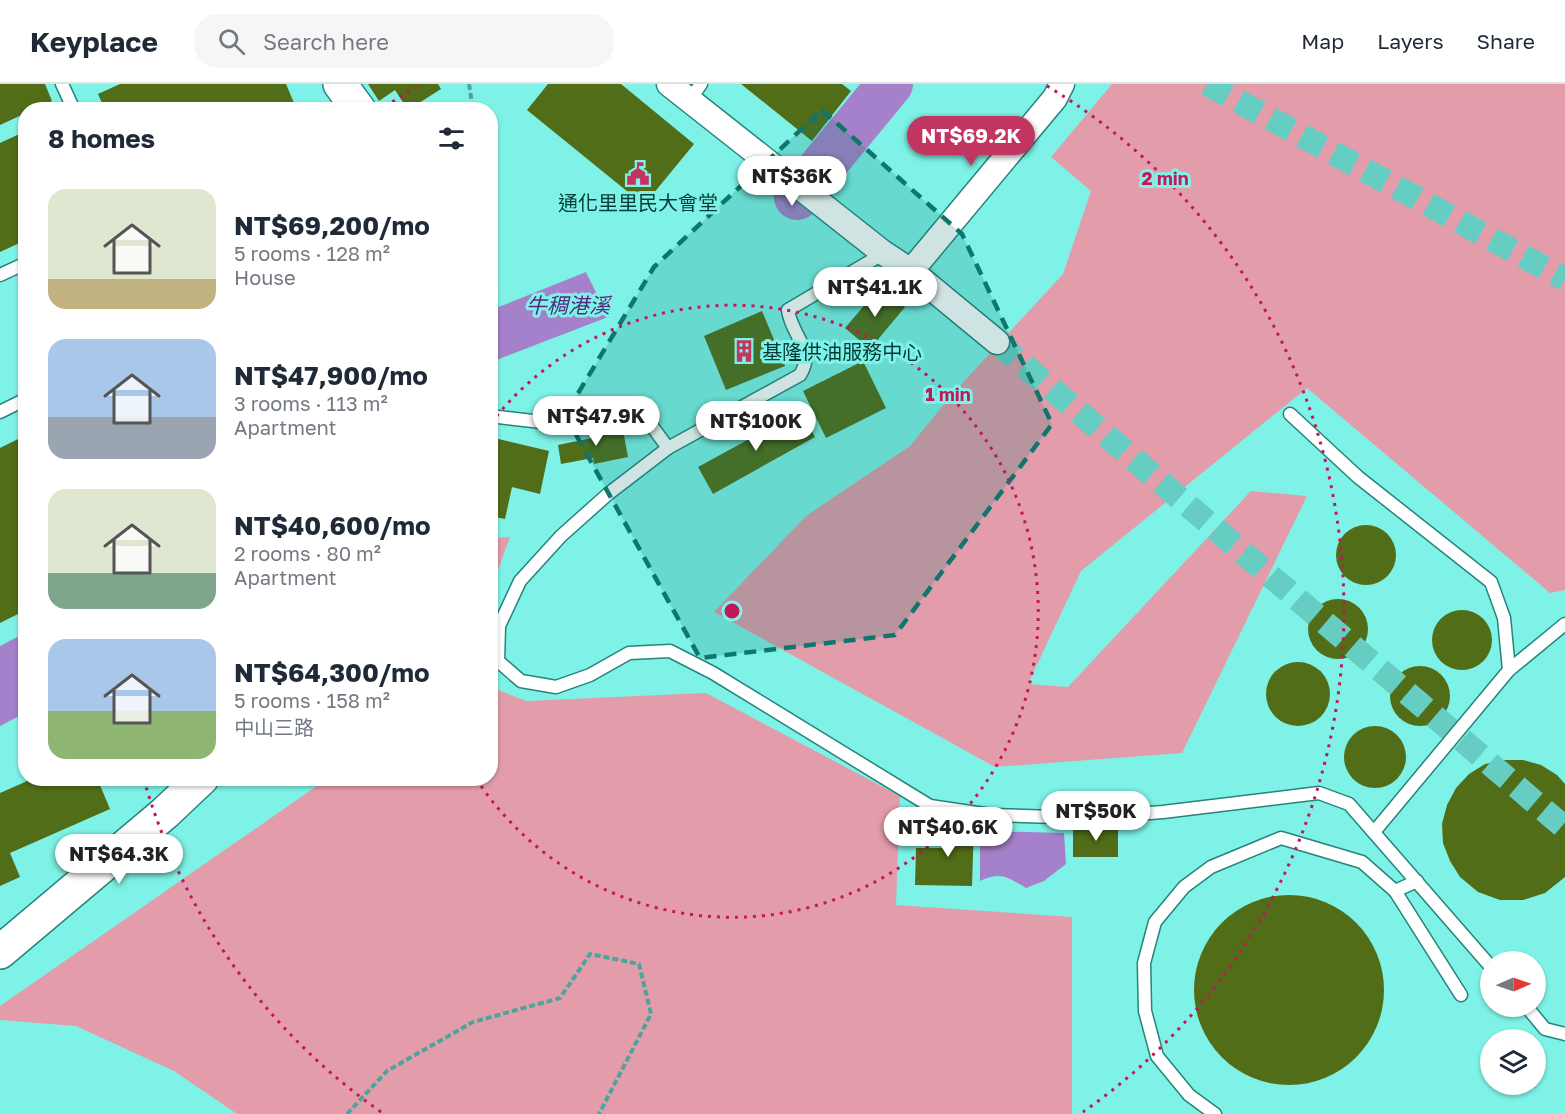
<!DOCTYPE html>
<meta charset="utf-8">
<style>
:root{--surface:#fff;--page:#f6f6f7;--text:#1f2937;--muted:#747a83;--line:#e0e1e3;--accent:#c33561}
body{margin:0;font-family:"Golos Text","Noto Sans TC",sans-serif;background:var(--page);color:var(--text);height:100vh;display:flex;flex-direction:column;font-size:22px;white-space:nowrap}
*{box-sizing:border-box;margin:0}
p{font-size:20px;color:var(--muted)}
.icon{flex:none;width:33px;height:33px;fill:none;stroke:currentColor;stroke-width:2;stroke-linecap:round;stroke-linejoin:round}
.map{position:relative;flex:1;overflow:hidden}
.sheet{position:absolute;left:18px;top:18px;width:480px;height:684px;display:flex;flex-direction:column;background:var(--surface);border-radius:24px;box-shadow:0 2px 4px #0004}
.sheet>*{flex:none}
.needle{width:39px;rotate:88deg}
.controls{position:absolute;left:1480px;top:867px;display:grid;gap:12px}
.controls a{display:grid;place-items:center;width:66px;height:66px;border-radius:50%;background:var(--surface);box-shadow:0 2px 4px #0004;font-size:30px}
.price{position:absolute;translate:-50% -51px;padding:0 14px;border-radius:21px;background:#fff;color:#222;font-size:20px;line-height:39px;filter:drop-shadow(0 2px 3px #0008)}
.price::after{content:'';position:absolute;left:50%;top:36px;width:18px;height:14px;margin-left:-9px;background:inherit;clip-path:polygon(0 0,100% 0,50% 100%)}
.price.selected{background:var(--accent);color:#fff}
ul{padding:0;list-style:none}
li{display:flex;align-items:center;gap:18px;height:150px;padding:0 30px}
li span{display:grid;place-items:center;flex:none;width:168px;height:120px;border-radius:18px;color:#555}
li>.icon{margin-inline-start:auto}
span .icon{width:72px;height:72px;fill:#fffc;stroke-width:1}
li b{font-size:26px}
h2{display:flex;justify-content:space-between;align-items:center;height:72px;padding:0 30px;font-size:26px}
header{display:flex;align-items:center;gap:36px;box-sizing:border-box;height:84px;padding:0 30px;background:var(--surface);border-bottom:2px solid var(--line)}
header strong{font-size:28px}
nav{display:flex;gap:33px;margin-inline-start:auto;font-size:21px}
.search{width:420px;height:54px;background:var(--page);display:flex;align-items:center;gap:15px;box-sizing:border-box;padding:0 21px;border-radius:24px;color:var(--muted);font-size:22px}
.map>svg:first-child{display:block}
</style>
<header>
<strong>Keyplace</strong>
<div class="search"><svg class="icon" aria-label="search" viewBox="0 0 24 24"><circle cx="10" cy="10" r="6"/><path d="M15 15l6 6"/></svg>Search here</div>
<nav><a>Map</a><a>Layers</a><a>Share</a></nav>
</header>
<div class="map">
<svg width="1565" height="1030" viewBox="0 0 1565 1030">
<rect width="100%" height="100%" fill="#7ef2e6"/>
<g fill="#e39caa">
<path d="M1112,0H1565V506L1550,509L1307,304L1081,487L1028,600L1068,603L1251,407L1307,412L1182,669L995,683L714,528L806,432L910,362L954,308L1063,190L1091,107L1051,73Z"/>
<path d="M510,453L491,505V454Z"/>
<path d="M491,603L526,617L706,609L900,712L896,821L1072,833V1030H237L174,987L76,942L0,936V922L327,695L490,694Z"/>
</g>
<g fill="#a681cb">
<path d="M586,188L608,233L491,278V226Z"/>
<path d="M25,549V629L0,642V562Z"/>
<path d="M980,747L1064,749L1066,780L1044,797L1026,804C1008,793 1000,787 980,797Z"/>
</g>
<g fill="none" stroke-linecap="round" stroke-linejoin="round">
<path stroke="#a681cb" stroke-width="46" d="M797,113L890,0"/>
</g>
<g fill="#516d18">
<path d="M0,0H45L52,17L34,26H26V29L0,41Z"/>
<path d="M120,0H286L297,26H105L98,10Z"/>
<path d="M368,0H438L441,5L408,26L395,6L379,17Z"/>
<path d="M548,0H621L694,60L644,121L527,26Z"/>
<path d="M741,0H842L851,7L812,57Z"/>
<path d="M26,47V156L0,168V59Z"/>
<path d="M880,203L905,223L870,265L845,244Z"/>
<path d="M762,227L785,282L726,306L704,252Z"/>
<path d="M863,277L886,324L826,354L803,307Z"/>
<path d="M801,327L815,353L713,410L698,383Z"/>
<path d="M622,341L628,373L594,380L593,374L561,380L558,361L592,354L591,346Z"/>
<path d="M26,351V526L0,539V364Z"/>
<path d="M490,353L549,367L540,410L512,403L505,435L490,432Z"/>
<circle cx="1366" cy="471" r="30"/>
<circle cx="1338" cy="545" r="30"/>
<circle cx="1462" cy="556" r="30"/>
<circle cx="1298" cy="610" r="32"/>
<circle cx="1420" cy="612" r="30"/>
<circle cx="1375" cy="673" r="31"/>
<path d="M1504,676H1523L1541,681L1557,691L1565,700V793L1545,809L1523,816H1500L1478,808L1460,793L1450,777L1443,759L1442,740L1447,721L1456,704L1469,690L1485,680Z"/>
<path d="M34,694H97L110,725L10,769L20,793L0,802V709Z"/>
<path d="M943,738L974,739L972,802L915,801L916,764H942Z"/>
<rect x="1073" y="744" width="45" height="29"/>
<circle cx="1289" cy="906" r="95"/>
</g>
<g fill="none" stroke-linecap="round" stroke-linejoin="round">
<g stroke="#66cdc3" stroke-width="24" stroke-dasharray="24 12" stroke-linecap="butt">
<path d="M1207,0L1565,195"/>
<path d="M997,258L1565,744"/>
</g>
<g stroke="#26847c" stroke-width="15">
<g id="lane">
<path d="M62,0L74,26"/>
<path d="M689,17L701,0"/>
<path d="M882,168L874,175L788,226C791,251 816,266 800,291L668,364L608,410L561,452L520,497L499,542L498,577L521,597L556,603L590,591L629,569L670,567L713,589L930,722L991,731L1086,734L1163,728L1319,709L1349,720L1491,883"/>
<path d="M0,191L26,179"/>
<path d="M0,328L26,315"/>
<path d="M1290,330L1358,393L1491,498L1504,534L1509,586"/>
<path d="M490,332L541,338L629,321L646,334L668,364"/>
<path d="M1374,748L1509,586L1565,540"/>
<path d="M1395,807L1461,911"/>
<path d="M1526,922L1545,945L1565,950"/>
<path d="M1215,1030L1189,1011L1157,972L1145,927L1144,879L1155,838L1184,803L1211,783L1281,754L1362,778L1395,807L1417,797"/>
</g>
</g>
<g stroke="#26847c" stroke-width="27">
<g id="street">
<path d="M669,0L882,168L911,187L997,258"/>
<path d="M911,187L1055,14L1062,0"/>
</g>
</g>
<g stroke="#26847c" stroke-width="36">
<g id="secondary">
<path d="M340,0L359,26"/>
<path d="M0,868L165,729L202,694"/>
</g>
</g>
<g stroke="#4ba59c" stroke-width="4" stroke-dasharray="6 3" stroke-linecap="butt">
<path d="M469,0L473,26"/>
<path d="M347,1030L387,987L473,938L560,914L590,870L639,880L651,930L599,1030"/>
</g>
<use href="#lane" stroke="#fff" stroke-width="12"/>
<use href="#street" stroke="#fff" stroke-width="24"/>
<use href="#secondary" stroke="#fff" stroke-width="33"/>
</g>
<path fill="#0f766e" fill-opacity="0.2" stroke="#0f766e" stroke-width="4.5" stroke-dasharray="12 8" stroke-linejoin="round" d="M822,26L962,150L1052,340L895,551L700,574L565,331L654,183Z"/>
<g fill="none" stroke="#c2185b" stroke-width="3" stroke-dasharray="3 6">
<path d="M491 339A306 306 0 1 1 477 696"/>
<path d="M381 1028A612 612 0 0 1 144 696M385 23A612 612 0 0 1 417 2M1047 2A612 612 0 0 1 1083 1028"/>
</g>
<defs>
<g id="civic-bare" transform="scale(1.8)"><path d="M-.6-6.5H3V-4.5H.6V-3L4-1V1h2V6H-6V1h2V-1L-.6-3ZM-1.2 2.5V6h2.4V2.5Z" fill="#c33561" stroke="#7ef2e6" stroke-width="2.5" paint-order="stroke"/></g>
<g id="building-bare" transform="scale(1.8)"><path d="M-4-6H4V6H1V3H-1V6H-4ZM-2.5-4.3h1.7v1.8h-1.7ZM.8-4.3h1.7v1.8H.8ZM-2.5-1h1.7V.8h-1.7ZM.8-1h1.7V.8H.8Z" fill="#c33561" stroke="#7ef2e6" stroke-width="2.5" paint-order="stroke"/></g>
</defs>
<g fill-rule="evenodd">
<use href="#civic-bare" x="638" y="90"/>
<use href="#building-bare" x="744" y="267"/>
</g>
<g text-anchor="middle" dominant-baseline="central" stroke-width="6" stroke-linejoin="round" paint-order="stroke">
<g font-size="20" fill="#043b37" stroke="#7ef2e6">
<text x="638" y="118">通化里里民大會堂</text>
<text x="762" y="267" text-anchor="start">基隆供油服務中心</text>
</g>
<g font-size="21" font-style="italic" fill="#58267e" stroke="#7ef2e6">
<text x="568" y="221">牛稠港溪</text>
</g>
</g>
<circle cx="732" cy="527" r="9" fill="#c2185b" stroke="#7ef2e6" stroke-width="3"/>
<g font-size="18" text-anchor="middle" font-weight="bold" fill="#c2185b" stroke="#7ef2e6" stroke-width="6" stroke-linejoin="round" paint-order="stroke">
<text x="1165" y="101">2 min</text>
<text x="948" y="317">1 min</text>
</g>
</svg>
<div class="controls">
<a><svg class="needle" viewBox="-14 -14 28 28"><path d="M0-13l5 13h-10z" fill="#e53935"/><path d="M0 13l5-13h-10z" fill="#747a83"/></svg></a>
<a><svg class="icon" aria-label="layers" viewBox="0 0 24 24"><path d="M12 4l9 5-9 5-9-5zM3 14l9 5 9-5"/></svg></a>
</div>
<b class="price selected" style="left:971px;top:83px">NT$69.2K</b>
<b class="price" style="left:792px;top:123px">NT$36K</b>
<b class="price" style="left:875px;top:234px">NT$41.1K</b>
<b class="price" style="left:596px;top:363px">NT$47.9K</b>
<b class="price" style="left:756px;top:368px">NT$100K</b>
<b class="price" style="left:1096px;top:758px">NT$50K</b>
<b class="price" style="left:948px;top:774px">NT$40.6K</b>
<b class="price" style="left:119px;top:801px">NT$64.3K</b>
<section class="sheet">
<h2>8 homes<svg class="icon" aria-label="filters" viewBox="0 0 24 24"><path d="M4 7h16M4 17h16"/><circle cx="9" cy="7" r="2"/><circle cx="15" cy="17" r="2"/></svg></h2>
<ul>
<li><span style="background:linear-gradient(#dfe7d0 75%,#c2b280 0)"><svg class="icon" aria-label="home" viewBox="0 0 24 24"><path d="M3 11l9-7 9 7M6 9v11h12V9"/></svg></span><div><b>NT$69,200/mo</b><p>5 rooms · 128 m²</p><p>House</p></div></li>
<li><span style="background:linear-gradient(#a9c7e8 65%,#9aa5b1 0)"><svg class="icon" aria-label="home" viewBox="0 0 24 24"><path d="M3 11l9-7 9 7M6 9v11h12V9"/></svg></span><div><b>NT$47,900/mo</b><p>3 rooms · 113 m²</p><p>Apartment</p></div></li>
<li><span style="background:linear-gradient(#dfe7d0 70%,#7fa58c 0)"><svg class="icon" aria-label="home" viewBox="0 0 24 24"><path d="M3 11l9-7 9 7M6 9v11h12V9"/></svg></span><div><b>NT$40,600/mo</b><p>2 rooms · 80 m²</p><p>Apartment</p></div></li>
<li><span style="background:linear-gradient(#a9c7e8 60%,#8fb573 0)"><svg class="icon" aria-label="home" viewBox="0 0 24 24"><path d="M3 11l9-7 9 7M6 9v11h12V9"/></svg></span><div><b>NT$64,300/mo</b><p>5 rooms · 158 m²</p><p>中山三路</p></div></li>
</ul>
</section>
</div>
